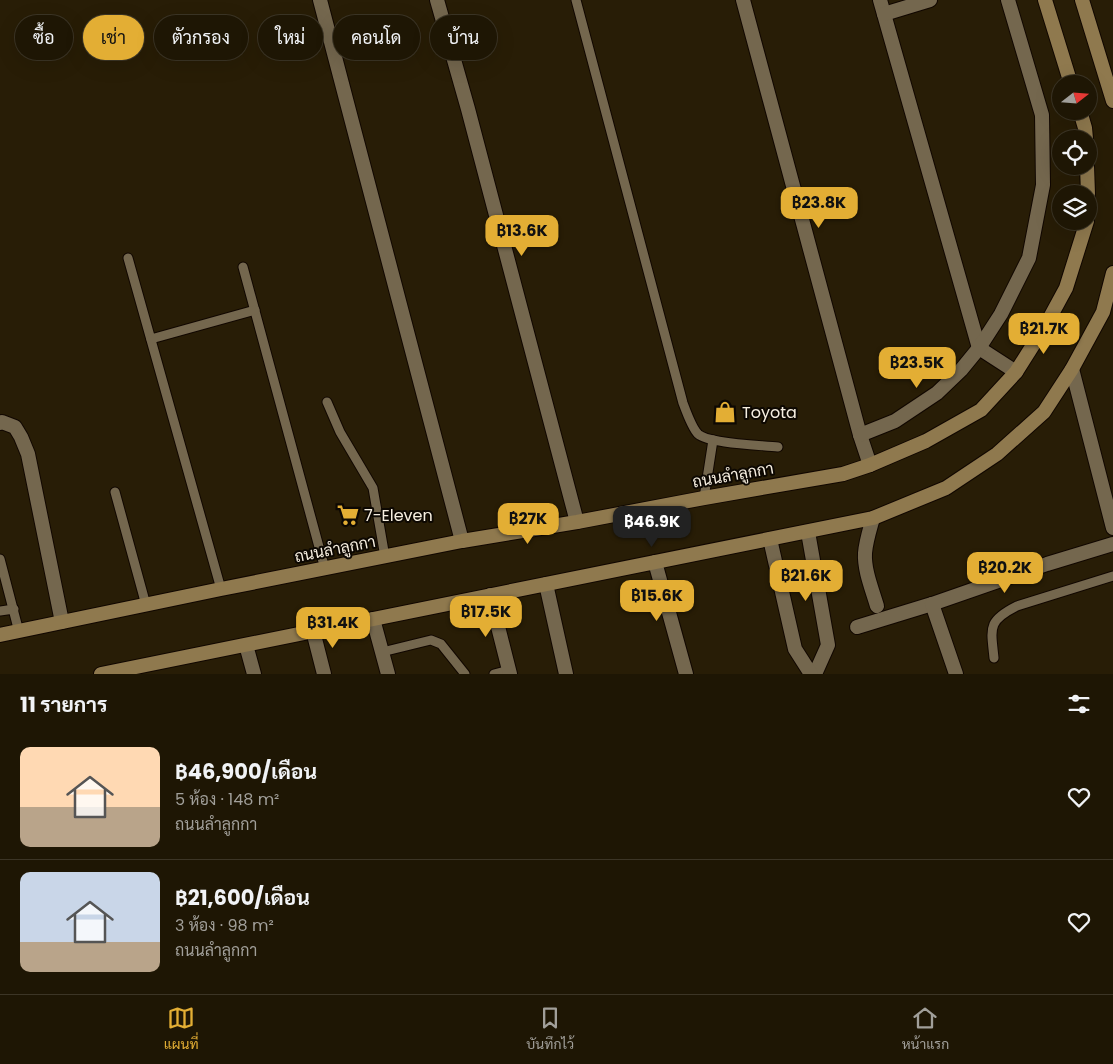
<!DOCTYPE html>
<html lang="th">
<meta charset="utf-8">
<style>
:root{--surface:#1e1604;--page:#2b2313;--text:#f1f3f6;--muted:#a19f9a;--line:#3c3526;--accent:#e3ae34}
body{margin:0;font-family:Poppins,Sarabun,sans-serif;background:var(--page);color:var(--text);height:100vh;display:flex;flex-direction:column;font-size:19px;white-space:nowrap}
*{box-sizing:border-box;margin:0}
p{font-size:16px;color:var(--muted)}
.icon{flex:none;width:28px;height:28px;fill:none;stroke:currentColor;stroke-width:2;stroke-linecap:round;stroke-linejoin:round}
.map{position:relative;height:674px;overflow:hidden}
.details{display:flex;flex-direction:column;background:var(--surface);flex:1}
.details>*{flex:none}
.guide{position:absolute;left:15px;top:15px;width:500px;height:45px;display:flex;gap:10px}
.needle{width:32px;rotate:73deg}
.tools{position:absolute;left:1052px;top:75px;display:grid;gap:10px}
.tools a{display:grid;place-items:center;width:45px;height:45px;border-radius:50%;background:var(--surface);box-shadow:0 5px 20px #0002,0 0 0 1px var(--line);font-size:25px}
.price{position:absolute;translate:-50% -42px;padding:0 11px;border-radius:10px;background:var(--accent);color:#111;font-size:16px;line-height:32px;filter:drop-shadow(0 1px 2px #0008)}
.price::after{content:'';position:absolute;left:50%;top:30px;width:15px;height:11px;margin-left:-8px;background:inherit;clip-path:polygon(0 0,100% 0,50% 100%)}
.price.selected{background:#222;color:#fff}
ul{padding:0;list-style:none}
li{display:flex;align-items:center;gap:15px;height:125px;padding:0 20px}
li+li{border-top:1px solid var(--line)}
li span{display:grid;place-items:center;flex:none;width:140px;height:100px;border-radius:10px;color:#555}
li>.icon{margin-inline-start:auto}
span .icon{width:60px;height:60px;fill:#fffc;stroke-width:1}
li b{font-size:21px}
h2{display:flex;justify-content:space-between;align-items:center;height:60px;padding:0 20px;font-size:21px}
.tag{padding:0 18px;border-radius:22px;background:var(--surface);box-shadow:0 5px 20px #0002,0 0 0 1px var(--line);font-size:18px;line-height:45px}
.tag.selected{background:var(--accent);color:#111}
.tab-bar{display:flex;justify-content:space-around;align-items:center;height:70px;border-top:1px solid var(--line);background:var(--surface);font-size:14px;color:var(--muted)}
.tab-bar a{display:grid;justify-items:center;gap:2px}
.tab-bar .selected{color:var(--accent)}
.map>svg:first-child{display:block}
</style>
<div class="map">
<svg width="1113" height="674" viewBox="0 0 1113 674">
<rect width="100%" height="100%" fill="#281d06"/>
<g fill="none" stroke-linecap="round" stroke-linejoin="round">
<g stroke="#110700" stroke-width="11">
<g id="service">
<path d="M576,0L683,403C686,411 692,428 698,434C709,444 762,445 778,447"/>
<path d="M128,258L221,589"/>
<path d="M243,267L325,569"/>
<path d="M151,339L255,310"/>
<path d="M327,402L340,432L373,488L385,557"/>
<path d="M115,492L146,605"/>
<path d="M704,498L713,440"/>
<path d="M0,559L19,632"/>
<path d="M0,611L14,609"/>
<path d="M382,652L431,640L441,644L465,674"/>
<path d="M994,658C991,628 987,621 1017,606L1113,576"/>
<path d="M494,674L509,670"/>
</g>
</g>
<g stroke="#110700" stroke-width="16">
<g id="minor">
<path d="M320,0L462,541"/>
<path d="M437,0L468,109L577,522"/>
<path d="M743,0L860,435L870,465"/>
<path d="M880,0L979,348L1016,372"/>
<path d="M884,14L930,0"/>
<path d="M1072,369L1113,528"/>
<path d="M0,423L2,422L15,427L21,437L28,454L62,622"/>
<path d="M860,435L895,421L937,393L961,370L979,348L1001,314L1029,258L1043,185L1042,115L1008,0"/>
<path d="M873,518C870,529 866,541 865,553C864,570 872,589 877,606"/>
<path d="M808,532L828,645L815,674"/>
<path d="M770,539L795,649L811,674"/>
<path d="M655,562L686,674"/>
<path d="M546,584L566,674"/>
<path d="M490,595L510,674"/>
<path d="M373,619L388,674"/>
<path d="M857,627L932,604"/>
<path d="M313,631L324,674"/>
<path d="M246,645L254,674"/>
<path d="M956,674L932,604L1047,564L1113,544"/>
</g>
</g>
<g stroke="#110700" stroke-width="16">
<g id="secondary">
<path d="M1045,0L1071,84"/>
<path d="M1082,0L1113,101"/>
<path d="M1080,111L1085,128L1086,139"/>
<path d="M1087,166L1088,194"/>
<path d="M0,635L221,589L462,541L577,522L704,498L843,474L870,465L926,441L981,410L1016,372L1047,323L1066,288L1087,221"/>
<path d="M101,674L873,518L946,488L997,454L1044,412L1072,369L1103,312L1113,273"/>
</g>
</g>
<use href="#service" stroke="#74674e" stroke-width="9"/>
<use href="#minor" stroke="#74674e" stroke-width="14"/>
<use href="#secondary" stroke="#8f794e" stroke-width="14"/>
</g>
<defs>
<g id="shop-bare" transform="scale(1.725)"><path d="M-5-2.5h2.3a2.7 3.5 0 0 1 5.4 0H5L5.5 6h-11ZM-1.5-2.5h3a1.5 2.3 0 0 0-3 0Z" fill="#e3ae34" stroke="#0d0802" stroke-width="2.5" paint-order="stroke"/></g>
<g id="supermarket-bare" transform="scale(1.725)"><path d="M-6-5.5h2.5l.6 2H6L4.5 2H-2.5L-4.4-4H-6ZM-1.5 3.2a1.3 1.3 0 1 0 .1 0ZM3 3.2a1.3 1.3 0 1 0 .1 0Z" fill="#e3ae34" stroke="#0d0802" stroke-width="2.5" paint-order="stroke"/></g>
</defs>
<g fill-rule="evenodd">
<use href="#shop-bare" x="725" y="412"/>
<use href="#supermarket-bare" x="348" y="515"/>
</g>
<g text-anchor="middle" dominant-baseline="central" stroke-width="4" stroke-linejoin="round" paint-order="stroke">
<g font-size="16" fill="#f6eee0" stroke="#0d0802" text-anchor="start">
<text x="742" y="412">Toyota</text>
<text x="364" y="515">7-Eleven</text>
</g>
<g font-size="16" fill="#f6eee0" stroke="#0d0802">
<text transform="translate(733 475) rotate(-10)">ถนนลำลูกกา</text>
<text transform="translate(335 549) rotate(-11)">ถนนลำลูกกา</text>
</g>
</g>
</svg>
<div class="tools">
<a><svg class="needle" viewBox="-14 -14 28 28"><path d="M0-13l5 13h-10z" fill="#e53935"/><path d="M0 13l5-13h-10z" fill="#a19f9a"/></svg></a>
<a><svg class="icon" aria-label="locate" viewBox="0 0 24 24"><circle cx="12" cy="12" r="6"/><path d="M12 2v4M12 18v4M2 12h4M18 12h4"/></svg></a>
<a><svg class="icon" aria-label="layers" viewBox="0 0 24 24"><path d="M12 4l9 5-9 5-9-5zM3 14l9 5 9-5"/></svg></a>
</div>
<b class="price" style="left:819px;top:229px">฿23.8K</b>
<b class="price" style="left:522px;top:257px">฿13.6K</b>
<b class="price" style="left:1044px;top:355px">฿21.7K</b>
<b class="price" style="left:917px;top:389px">฿23.5K</b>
<b class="price" style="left:528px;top:545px">฿27K</b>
<b class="price selected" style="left:652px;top:548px">฿46.9K</b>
<b class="price" style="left:1005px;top:594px">฿20.2K</b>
<b class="price" style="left:806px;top:602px">฿21.6K</b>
<b class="price" style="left:657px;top:622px">฿15.6K</b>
<b class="price" style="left:486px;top:638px">฿17.5K</b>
<b class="price" style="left:333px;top:649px">฿31.4K</b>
<div class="guide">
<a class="tag">ซื้อ</a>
<a class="tag selected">เช่า</a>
<a class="tag">ตัวกรอง</a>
<a class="tag">ใหม่</a>
<a class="tag">คอนโด</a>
<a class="tag">บ้าน</a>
</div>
</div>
<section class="details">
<h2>11 รายการ<svg class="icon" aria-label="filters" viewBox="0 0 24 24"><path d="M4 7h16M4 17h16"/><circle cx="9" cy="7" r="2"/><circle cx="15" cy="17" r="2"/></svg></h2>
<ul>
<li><span style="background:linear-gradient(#ffd9b3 60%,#b9a48a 0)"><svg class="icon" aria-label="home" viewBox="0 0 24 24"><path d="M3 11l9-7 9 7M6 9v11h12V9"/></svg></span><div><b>฿46,900/เดือน</b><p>5 ห้อง · 148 m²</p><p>ถนนลำลูกกา</p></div><svg class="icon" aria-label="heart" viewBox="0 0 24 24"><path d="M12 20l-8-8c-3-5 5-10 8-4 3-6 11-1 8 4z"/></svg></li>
<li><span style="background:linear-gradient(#c9d6e8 70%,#b9a48a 0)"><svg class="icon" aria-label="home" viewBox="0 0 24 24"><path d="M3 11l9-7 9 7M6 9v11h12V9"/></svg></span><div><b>฿21,600/เดือน</b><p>3 ห้อง · 98 m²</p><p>ถนนลำลูกกา</p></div><svg class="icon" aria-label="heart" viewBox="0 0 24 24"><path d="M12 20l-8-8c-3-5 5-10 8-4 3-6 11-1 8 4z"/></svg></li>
</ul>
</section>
<nav class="tab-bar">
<a class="selected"><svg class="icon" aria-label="map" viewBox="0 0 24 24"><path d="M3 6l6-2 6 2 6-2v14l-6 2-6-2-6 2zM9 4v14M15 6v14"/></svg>แผนที่</a>
<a><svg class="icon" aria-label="saved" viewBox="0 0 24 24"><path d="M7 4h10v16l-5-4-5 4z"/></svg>บันทึกไว้</a>
<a><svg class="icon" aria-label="home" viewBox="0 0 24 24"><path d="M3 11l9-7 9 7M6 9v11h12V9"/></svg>หน้าแรก</a>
</nav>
